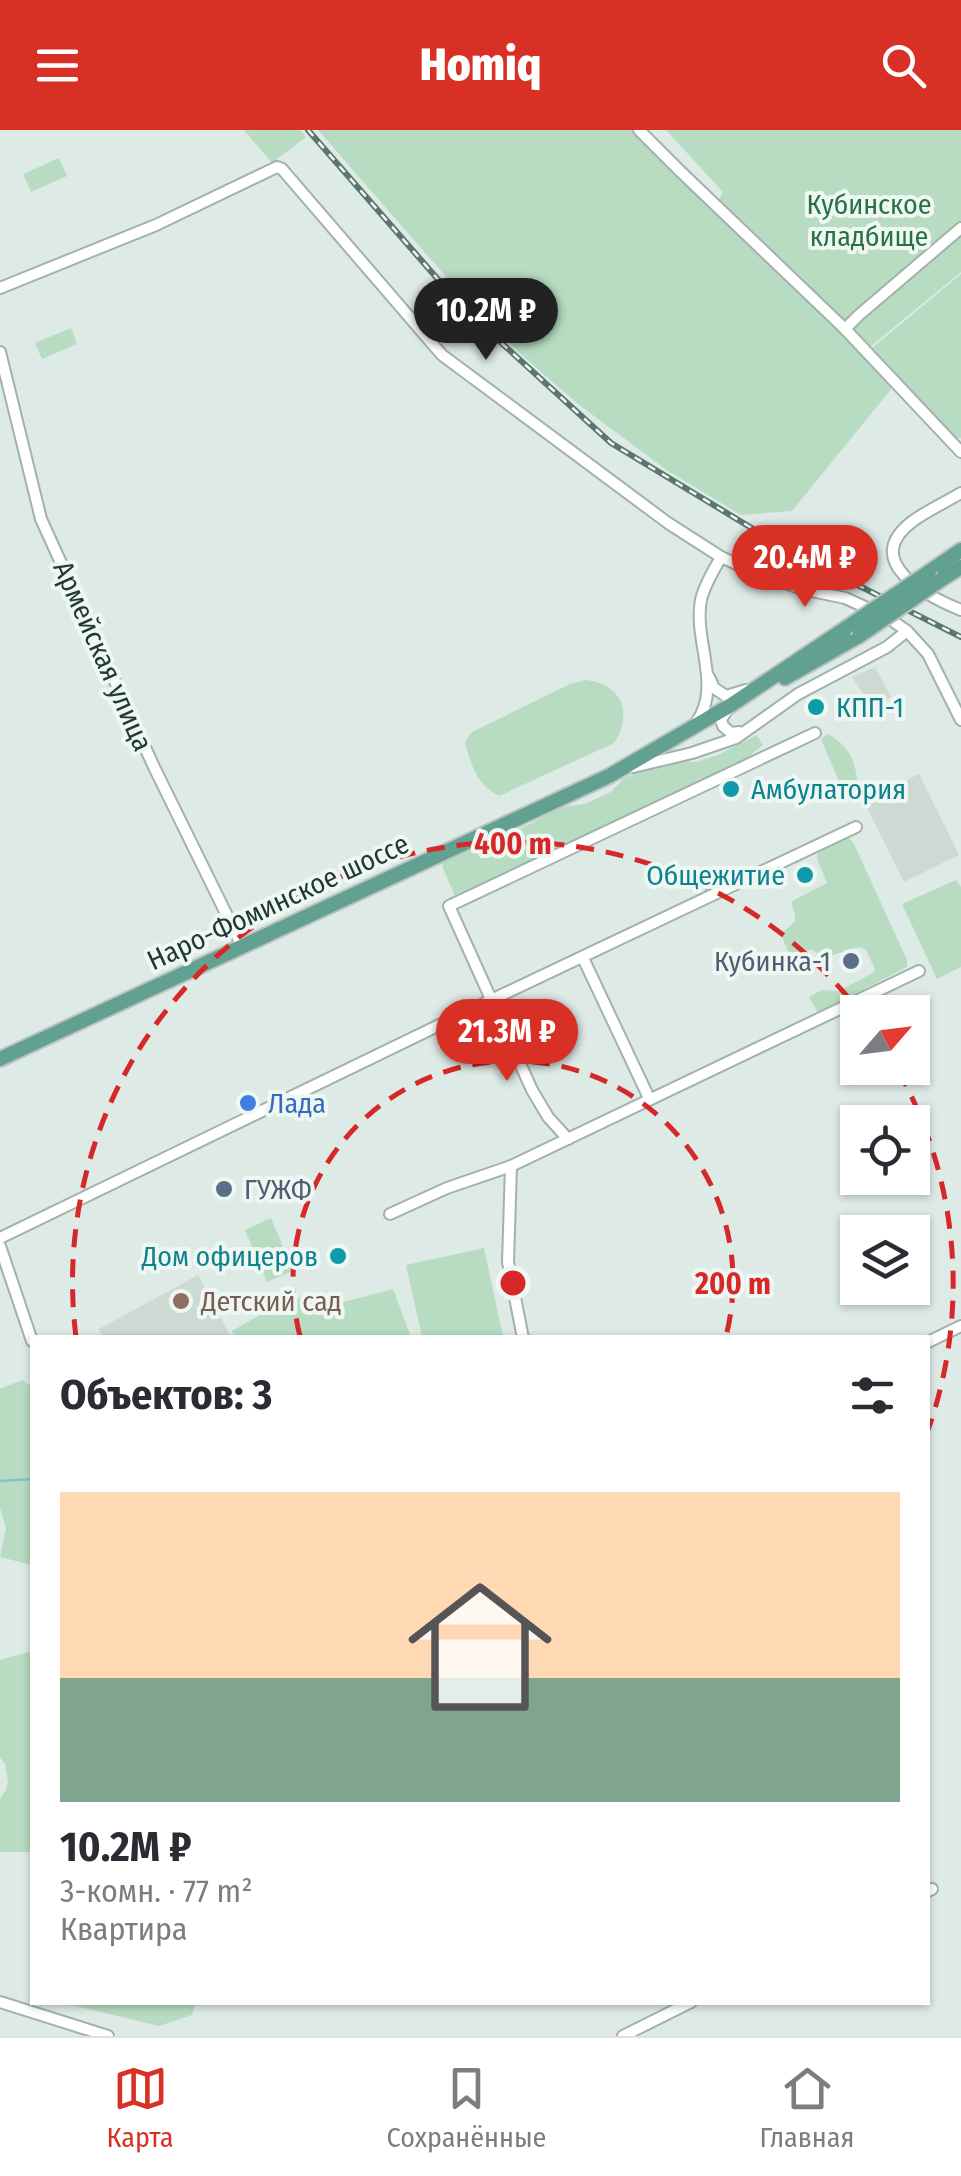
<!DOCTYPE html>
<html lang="ru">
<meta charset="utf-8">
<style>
:root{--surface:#fff;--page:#f7f7f7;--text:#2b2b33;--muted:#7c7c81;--line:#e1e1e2;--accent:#d93025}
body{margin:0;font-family:"Fira Sans Condensed",sans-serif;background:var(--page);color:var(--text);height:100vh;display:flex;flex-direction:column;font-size:38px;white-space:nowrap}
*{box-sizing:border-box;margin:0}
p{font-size:32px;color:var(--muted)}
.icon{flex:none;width:55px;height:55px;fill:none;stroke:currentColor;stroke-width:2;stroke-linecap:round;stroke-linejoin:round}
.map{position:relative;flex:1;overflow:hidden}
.sheet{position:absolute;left:30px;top:1205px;width:900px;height:670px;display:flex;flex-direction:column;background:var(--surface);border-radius:0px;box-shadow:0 2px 8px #0004}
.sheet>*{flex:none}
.needle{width:65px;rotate:62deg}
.buttons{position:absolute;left:840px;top:865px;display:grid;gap:20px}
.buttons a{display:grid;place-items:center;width:90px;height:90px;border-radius:0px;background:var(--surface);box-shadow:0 2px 8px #0004;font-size:50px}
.price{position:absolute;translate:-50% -85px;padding:0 22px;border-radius:35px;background:var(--accent);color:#fff;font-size:32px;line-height:65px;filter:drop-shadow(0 2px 5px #0008)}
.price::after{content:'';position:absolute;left:50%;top:60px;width:30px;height:22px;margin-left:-15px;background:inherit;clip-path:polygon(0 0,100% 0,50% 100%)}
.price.on{background:#222;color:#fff}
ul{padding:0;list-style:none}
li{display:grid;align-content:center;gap:20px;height:530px;padding:0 30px}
li span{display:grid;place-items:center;height:310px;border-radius:0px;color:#555}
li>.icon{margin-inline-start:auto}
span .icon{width:180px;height:180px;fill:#fffc;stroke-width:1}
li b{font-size:42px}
h2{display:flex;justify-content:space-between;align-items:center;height:120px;padding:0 30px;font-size:42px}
header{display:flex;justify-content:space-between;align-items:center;height:130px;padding:0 30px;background:var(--accent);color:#fff;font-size:45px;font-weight:800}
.tab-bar{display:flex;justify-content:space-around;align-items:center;height:140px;border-top:2px solid var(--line);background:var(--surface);font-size:28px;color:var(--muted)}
.tab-bar a{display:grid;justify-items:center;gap:5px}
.tab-bar .on{color:var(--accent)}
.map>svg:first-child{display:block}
</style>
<header><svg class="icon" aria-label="menu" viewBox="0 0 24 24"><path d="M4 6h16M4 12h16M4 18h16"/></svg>Homiq<svg class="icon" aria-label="search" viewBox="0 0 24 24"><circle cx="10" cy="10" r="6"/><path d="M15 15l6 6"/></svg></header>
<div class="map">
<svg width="961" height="1906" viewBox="0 0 961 1906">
<rect width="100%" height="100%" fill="#deeae5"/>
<g fill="#cddad4">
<path d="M875,537L891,567L873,578L852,547Z"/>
<path d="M919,644L959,725L904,752L864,671Z"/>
<path d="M198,1145L231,1207H103L99,1199Z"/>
</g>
<g fill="#b7dcc1">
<path d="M244,0H300L306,7L272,33Z"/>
<path d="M318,0H633L699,66L855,213L892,258L792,381L741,385L668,341L578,274L525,228L470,174Z"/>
<path d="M666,0H961V142L870,217L718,71L723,62Z"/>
<path d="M59,28L67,46L31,62L23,44Z"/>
<path d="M961,144V308L954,307L872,218Z"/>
<path d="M71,198L77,214L42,229L35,213Z"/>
<path d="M585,550C621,553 634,583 614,613L499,666C478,657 470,633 465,612L472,602L570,554Z"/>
<path d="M827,604C847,613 857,632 857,653L849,662L844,663L821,609Z"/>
<path d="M757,605L763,615L748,627L461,768L455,766L442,736L445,732L532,693L561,677L585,674L611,662L623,649L633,644L684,631L696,632L718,625Z"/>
<path d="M846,706L853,712L907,830V837L818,883L809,867L822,860L838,861L873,843L875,839L866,820L860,817L851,819L824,828C808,817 814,817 795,826L788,821L781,805C794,789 800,796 791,773L794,770L827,753L817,729L818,721Z"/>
<path d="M956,750L961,757V837L937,849L902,774Z"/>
<path d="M271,1088L293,1141L267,1152L245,1100Z"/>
<path d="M484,1118L503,1207H422L406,1135Z"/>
<path d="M393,1159L411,1207L235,1208L232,1201L281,1173L313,1164L329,1176Z"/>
<path d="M22,1250L32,1257V1435L0,1427L6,1398L0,1378V1259Z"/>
<path d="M32,1521V1722H0V1669L6,1660L8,1652L5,1634L0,1627V1530Z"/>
<path d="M196,1873L192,1885L159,1896L63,1873Z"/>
</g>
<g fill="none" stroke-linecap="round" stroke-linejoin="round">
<path stroke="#85c4d0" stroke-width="2.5" d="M0,1351L32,1349"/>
<g stroke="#a1b2ac" stroke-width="14">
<g id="minor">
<path d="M639,0L681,42L845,199L961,322"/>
<path d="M0,158L156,95L277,37L282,39L442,225L668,393L721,427L757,443L802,459L845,468L887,487L907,501L928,524L961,590"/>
<path d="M845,199L859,185L961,98"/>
<path d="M0,222L41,389L154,637L242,816"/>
<path d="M961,363C946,372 928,380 913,391C860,430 924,465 961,480"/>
<path d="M709,547L714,558L726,566L746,560"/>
<path d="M727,580L721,590L723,596L731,603L739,602"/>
<path d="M696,593C723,556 693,511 701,470C704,455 714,440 721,427"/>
<path d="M633,637L692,623L736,608L798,564L887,517L907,501"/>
<path d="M583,828L649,968"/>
<path d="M568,1009L548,987L532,960L449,776L815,603"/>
<path d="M511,1036L508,1132L523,1208"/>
<path d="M390,1084L447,1058L511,1036L919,841"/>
<path d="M0,1108L491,870L856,697"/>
<path d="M0,1116L32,1211"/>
<path d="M928,1212L961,1196"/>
<path d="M928,1761L932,1759"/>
<path d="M0,1872L108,1906"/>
<path d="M623,1906L691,1872"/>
</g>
</g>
<g stroke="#bcc4c2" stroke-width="18">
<g id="major">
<path d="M929,442L961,420"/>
<path d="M942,449L961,437"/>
<path d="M785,548L859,506"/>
<path d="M0,929L609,646L731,575L846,498"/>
</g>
</g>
<use href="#minor" stroke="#fff" stroke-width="10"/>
<use href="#major" stroke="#62a091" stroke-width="14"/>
<g stroke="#5a766e" stroke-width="6">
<path id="rail" d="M308,0L462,177L611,313L788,420L961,507"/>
</g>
<use href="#rail" stroke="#eff7f3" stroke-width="2.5" stroke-dasharray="8" stroke-linecap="butt"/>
<g stroke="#bcc4c2" stroke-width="18" stroke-linecap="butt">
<g id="major-bridge">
<path d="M846,498L929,442"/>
<path d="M859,506L942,449"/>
</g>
</g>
<use href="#major-bridge" stroke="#62a091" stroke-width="14"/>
</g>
<g fill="none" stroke="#d62828" stroke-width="5" stroke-dasharray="18 12">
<path d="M300 1206A220 220 0 1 1 726 1206"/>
<path d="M76 1207A440 440 0 0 1 860 882M898 940A440 440 0 0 1 928 1300"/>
</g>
<g fill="#0f9aa8" stroke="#eff7f3" stroke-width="4">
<circle cx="816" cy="577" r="10"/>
<circle cx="731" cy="659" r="10"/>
<circle cx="805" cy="745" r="10"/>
<circle cx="338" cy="1126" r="10"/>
</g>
<g fill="#5c6f8a" stroke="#eff7f3" stroke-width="4">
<circle cx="851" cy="831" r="10"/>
<circle cx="224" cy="1059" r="10"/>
</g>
<circle fill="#3f7fe0" stroke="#eff7f3" stroke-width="4" cx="248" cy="973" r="10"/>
<circle fill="#8d6e63" stroke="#eff7f3" stroke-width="4" cx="181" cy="1171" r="10"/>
<g text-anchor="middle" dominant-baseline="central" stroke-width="8" stroke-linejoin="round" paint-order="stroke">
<g font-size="28" fill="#2a7046" stroke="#eff7f3">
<text x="869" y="74">Кубинское<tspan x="869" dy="32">кладбище</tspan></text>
</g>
<g font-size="28" fill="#203a33" stroke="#eff7f3">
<text transform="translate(103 526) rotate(66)">Армейская улица</text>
<text transform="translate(278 772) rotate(-25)">Наро-Фоминское шоссе</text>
</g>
<g font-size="28" fill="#0d838f" stroke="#eff7f3" text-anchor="start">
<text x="836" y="577">КПП-1</text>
<text x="751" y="659">Амбулатория</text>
<text x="785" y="745" text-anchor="end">Общежитие</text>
<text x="318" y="1126" text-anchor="end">Дом офицеров</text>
</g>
<g font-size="28" fill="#4e5e75" stroke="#eff7f3" text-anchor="end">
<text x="831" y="831">Кубинка-1</text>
<text x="244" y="1059" text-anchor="start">ГУЖФ</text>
</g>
<g font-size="28" fill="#366cbe" stroke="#eff7f3" text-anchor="start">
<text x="268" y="973">Лада</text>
</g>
<g font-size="28" fill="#785e54" stroke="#eff7f3" text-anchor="start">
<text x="201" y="1171">Детский сад</text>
</g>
</g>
<circle cx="513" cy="1153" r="15" fill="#d62828" stroke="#eff7f3" stroke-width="5"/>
<g font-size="30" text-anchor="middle" font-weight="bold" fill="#d62828" stroke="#eff7f3" stroke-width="8" stroke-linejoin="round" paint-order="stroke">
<text x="513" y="724">400 m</text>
<text x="733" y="1164">200 m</text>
</g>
</svg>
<div class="buttons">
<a><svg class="needle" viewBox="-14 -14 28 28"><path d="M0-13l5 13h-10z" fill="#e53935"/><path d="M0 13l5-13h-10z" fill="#7c7c81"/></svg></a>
<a><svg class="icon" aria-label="locate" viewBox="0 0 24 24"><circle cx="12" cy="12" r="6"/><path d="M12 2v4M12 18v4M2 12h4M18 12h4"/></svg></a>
<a><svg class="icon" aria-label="layers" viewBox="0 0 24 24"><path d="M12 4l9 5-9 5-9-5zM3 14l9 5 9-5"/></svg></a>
</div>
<b class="price on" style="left:486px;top:233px">10.2M ₽</b>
<b class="price" style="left:805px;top:480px">20.4M ₽</b>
<b class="price" style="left:507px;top:954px">21.3M ₽</b>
<section class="sheet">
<h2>Объектов: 3<svg class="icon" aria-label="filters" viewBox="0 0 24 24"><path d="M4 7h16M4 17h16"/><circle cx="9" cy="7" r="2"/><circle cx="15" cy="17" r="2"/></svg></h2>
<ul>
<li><span style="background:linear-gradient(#ffd9b3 60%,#7fa58c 0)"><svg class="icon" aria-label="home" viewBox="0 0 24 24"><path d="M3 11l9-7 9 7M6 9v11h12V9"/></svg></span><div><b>10.2M ₽</b><p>3-комн. · 77 m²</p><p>Квартира</p></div></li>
</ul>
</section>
</div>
<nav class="tab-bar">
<a class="on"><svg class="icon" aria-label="map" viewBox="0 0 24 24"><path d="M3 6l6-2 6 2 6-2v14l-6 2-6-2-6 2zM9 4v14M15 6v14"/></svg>Карта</a>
<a><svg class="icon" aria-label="saved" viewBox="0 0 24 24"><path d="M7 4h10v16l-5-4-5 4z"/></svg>Сохранённые</a>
<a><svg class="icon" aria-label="home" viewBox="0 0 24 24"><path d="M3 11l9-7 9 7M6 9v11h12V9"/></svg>Главная</a>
</nav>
